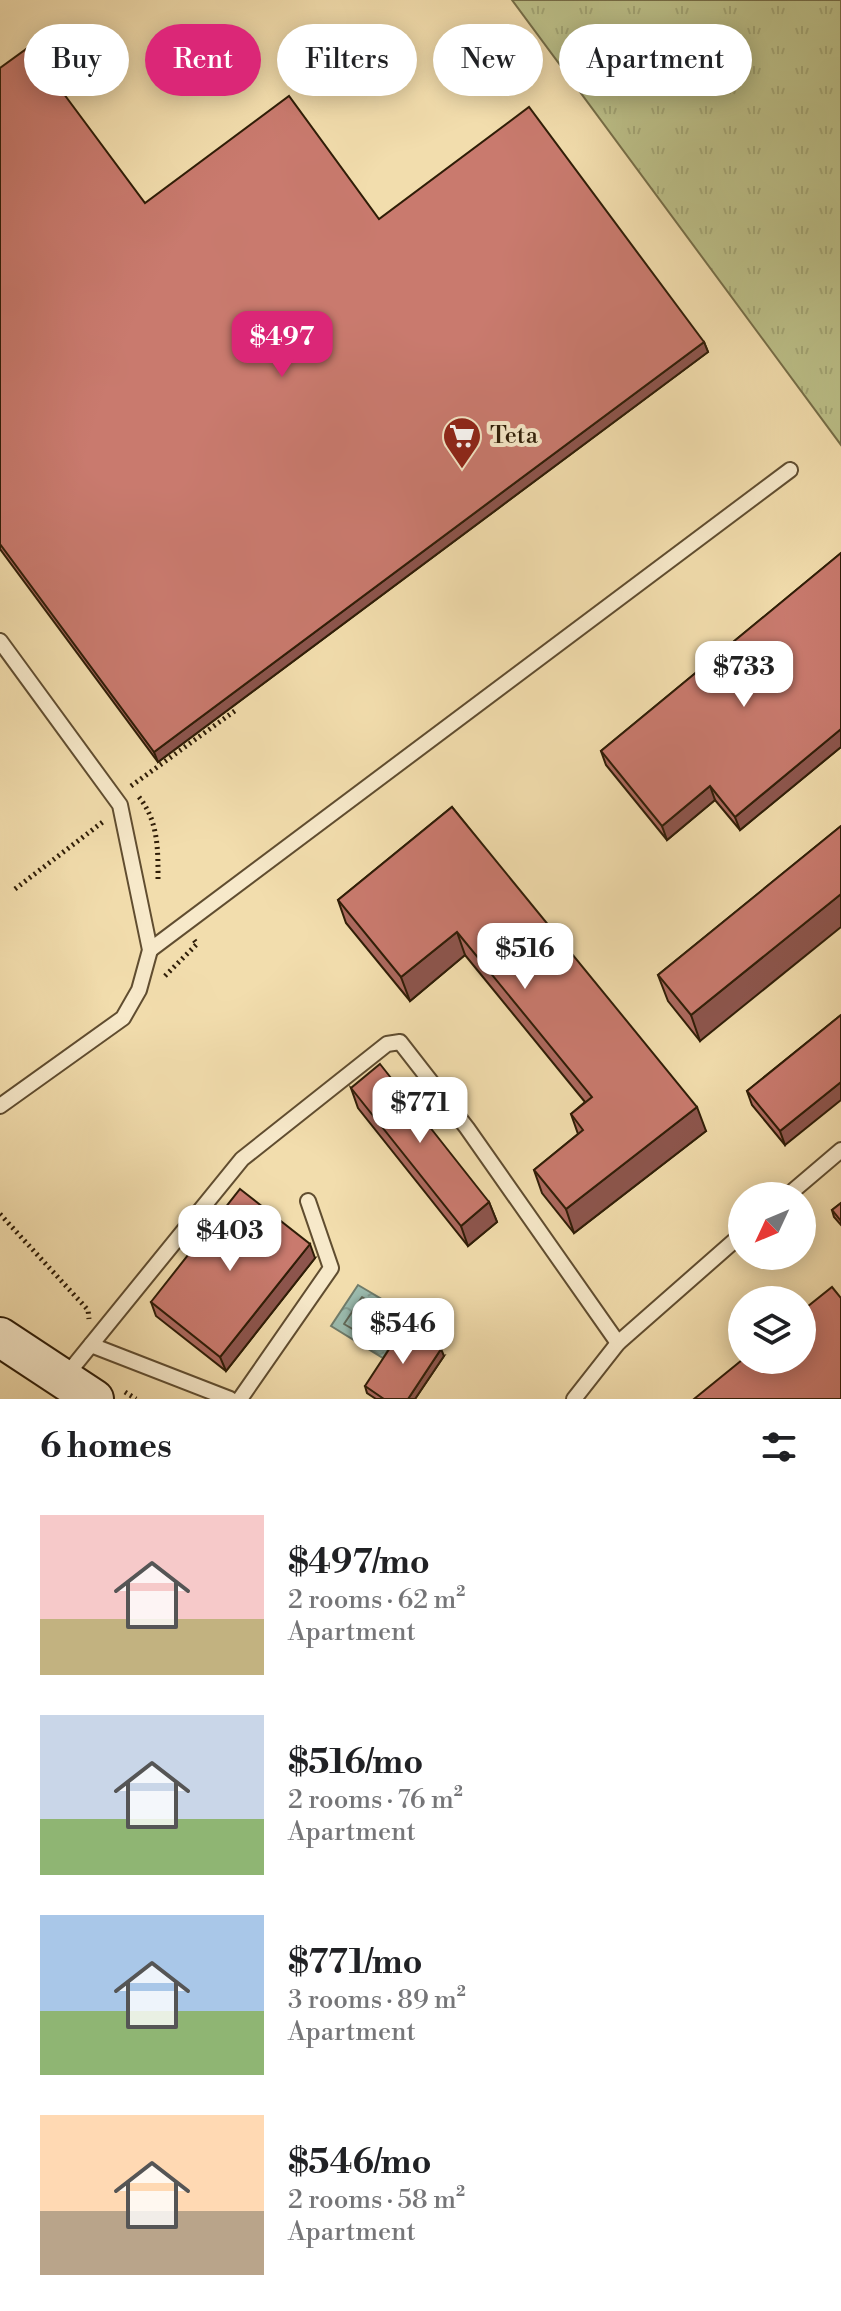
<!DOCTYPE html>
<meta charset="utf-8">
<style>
:root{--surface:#fff;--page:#f2f2f2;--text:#202124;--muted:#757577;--accent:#db2777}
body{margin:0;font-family:"Libre Bodoni",serif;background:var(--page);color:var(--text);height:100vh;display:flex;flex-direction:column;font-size:30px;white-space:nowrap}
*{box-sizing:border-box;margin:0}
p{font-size:26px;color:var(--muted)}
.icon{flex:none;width:44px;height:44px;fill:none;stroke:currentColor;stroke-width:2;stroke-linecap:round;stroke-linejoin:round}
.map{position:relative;height:1399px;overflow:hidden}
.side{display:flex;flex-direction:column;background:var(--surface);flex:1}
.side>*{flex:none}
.guide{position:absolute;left:24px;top:24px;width:794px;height:72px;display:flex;gap:16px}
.needle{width:52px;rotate:226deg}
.buttons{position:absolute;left:728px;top:1182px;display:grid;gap:16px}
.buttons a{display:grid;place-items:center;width:88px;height:88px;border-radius:50%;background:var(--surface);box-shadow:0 4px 20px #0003;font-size:40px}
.price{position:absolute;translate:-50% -68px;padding:0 18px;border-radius:16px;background:#fff;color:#222;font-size:26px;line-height:52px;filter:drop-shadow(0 2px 4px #0008)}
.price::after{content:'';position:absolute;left:50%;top:48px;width:24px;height:18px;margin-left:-12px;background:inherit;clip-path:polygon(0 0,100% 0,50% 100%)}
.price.selected{background:var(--accent);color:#fff}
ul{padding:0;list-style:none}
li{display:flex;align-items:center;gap:24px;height:200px;padding:0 40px}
li span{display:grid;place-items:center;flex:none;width:224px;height:160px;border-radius:0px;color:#555}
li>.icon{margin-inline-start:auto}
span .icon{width:96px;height:96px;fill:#fffc;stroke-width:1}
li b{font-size:34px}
h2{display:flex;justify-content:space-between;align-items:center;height:96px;padding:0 40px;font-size:34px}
.tag{padding:0 28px;border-radius:36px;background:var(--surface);box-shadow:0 4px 20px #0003;font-size:28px;line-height:72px}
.tag.selected{background:var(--accent);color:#fff}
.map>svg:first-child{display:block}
</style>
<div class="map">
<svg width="841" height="1399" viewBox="0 0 841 1399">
<defs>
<pattern id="grass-tufts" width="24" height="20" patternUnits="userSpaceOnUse" patternTransform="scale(2)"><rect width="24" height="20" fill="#bcc089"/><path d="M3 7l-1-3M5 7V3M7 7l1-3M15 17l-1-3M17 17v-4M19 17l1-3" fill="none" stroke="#a2a575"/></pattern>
<pattern id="water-ripples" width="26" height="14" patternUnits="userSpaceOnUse" patternTransform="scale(2)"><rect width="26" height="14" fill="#9bbbae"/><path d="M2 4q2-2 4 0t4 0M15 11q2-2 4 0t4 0" fill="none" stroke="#86a094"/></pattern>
</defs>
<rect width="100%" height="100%" fill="#f2ddad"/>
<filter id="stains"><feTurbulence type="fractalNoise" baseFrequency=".0025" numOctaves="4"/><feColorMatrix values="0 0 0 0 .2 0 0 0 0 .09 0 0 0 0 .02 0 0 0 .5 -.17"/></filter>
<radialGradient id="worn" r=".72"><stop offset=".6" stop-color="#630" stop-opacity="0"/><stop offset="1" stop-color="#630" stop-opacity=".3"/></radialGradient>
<path fill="url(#grass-tufts)" stroke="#766e48" stroke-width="2" d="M512,0H841V445Z"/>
<path fill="url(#water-ripples)" stroke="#707c6b" stroke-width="2" d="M358,1285L409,1315L383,1358L331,1326Z"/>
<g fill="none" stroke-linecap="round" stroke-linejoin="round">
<path stroke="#656c5a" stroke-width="2" d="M362,1297L396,1317L380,1345L344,1324Z"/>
<g stroke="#604d30" stroke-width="18">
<g id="service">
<path d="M0,641L120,805L150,950L139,990L123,1018L0,1106"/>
<path d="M150,950L790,470"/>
<path d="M787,1196L841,1150"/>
<path d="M91,1345L230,1399"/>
<path d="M64,1378L242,1159L387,1044L400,1042L467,1128L618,1343"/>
<path d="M240,1399L331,1268L308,1201"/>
<path d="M574,1399L618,1343L742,1234"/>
</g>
</g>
<g stroke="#2f1d07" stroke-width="42">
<path id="secondary" d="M0,1337L94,1399"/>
</g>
<g stroke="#2f1d07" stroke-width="5" stroke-dasharray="2 4" stroke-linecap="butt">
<path d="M131,786L236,710"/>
<path d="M139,797C159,822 158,851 158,882"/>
<path d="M15,889L104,821"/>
<path d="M165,976L197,944L194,940"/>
<path d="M0,1214L88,1310L89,1319"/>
<path d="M125,1392L136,1399"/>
</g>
<use href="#service" stroke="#f7e9ca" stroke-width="14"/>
<use href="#secondary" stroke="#f7e9ca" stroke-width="38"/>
</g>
<g fill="#ad695f" stroke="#2f1d07" stroke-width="2">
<path d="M0,68L145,203L379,219L704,342L708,352L158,762L0,549Z"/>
<path d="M841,553V747L740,830L715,800L667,840L606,765L601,751Z"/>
<path d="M452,807L706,1131L574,1233L542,1193L534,1170L578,1134L571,1114L585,1102L465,955L410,1001L346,923L338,900Z"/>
<path d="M841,826L700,1041L668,1001L658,975Z"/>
<path d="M841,1015L785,1145L752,1105L747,1091Z"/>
<path d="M351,1088L489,1202L497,1222L468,1246L358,1108Z"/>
<path d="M841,1203V1225L834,1217L832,1210Z"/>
<path d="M315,1258L226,1371L156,1316L151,1302Z"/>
<path d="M444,1356L415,1399H376L367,1393L365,1386Z"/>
</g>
<g fill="#8d554d" stroke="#2f1d07" stroke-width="2">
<path d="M704,342L708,352L158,762L154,752Z"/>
<path d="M841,729V747L740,830L735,817Z"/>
<path d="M710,786L715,800L667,840L662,826Z"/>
<path d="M841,894V927L700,1041L691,1015Z"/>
<path d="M457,932L465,955L410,1001L401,977Z"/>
<path d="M841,1082V1100L785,1145L780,1131Z"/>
<path d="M697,1107L706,1131L574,1233L566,1209Z"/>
<path d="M489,1202L497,1222L468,1246L461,1226Z"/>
<path d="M310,1244L315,1258L226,1371L220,1357Z"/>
<path d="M441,1349L444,1356L415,1399H408Z"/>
</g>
<g fill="#c97a6e" stroke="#2f1d07" stroke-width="2">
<path d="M29,47L145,203L289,96L379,219L529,107L704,342L154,752L0,544V68Z"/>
<path d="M841,553V729L735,817L710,786L662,826L601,751Z"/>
<path d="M452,807L697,1107L566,1209L534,1170L583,1130L571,1114L592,1097L457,932L401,977L338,900Z"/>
<path d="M841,826V894L691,1015L658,975Z"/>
<path d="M841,1015V1082L780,1131L747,1091Z"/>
<path d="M380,1064L489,1202L461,1226L351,1088Z"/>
<path d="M240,1189L310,1244L220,1357L151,1302Z"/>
<path d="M841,1203V1221L832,1210Z"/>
<path d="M832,1287L841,1298V1399H694L742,1360H802V1311Z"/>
<path d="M405,1325L441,1349L408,1399H384L365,1386Z"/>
</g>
<defs>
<g id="supermarket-pin" transform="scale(2)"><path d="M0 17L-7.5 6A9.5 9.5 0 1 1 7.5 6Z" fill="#8f2418" stroke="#f7e9ca"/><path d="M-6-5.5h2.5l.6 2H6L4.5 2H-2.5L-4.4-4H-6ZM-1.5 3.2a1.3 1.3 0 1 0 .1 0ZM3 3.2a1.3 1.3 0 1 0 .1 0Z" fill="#fff"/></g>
</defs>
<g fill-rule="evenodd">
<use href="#supermarket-pin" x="462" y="436"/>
</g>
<g text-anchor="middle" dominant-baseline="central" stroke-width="8" stroke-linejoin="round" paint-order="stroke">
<g font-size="24" fill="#2f1d07" stroke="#f7e9ca" text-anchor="start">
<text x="490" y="436">Teta</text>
</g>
</g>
<rect width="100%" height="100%" filter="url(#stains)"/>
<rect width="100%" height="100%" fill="url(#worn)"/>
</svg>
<div class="buttons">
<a><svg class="needle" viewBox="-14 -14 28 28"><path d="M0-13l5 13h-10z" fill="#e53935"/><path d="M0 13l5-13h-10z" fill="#757577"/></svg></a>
<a><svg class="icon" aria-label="layers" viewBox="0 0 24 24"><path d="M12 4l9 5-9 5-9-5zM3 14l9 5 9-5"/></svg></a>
</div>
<b class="price selected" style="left:282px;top:379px">$497</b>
<b class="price" style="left:744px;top:709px">$733</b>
<b class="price" style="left:525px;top:991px">$516</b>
<b class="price" style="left:420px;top:1145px">$771</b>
<b class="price" style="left:230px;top:1273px">$403</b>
<b class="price" style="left:403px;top:1366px">$546</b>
<div class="guide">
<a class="tag">Buy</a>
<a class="tag selected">Rent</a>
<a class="tag">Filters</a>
<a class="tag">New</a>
<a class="tag">Apartment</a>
</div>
</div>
<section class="side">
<h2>6 homes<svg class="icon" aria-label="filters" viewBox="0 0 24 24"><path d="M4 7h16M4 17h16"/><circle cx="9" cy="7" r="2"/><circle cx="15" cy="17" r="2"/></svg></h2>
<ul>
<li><span style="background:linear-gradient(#f6c9c9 65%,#c2b280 0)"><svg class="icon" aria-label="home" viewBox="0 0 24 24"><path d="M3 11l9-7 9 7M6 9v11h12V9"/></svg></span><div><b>$497/mo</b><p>2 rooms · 62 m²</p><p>Apartment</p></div></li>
<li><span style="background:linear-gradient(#c9d6e8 65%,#8fb573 0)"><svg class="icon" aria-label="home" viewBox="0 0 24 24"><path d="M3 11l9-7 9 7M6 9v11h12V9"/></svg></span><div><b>$516/mo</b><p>2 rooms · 76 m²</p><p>Apartment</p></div></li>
<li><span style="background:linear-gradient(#a9c7e8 60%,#8fb573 0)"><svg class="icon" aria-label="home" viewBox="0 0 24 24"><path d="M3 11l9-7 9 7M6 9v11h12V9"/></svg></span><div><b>$771/mo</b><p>3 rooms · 89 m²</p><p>Apartment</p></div></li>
<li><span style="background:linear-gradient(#ffd9b3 60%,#b9a48a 0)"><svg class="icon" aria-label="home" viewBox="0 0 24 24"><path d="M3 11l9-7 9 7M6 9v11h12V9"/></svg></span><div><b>$546/mo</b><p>2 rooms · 58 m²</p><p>Apartment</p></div></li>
</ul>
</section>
